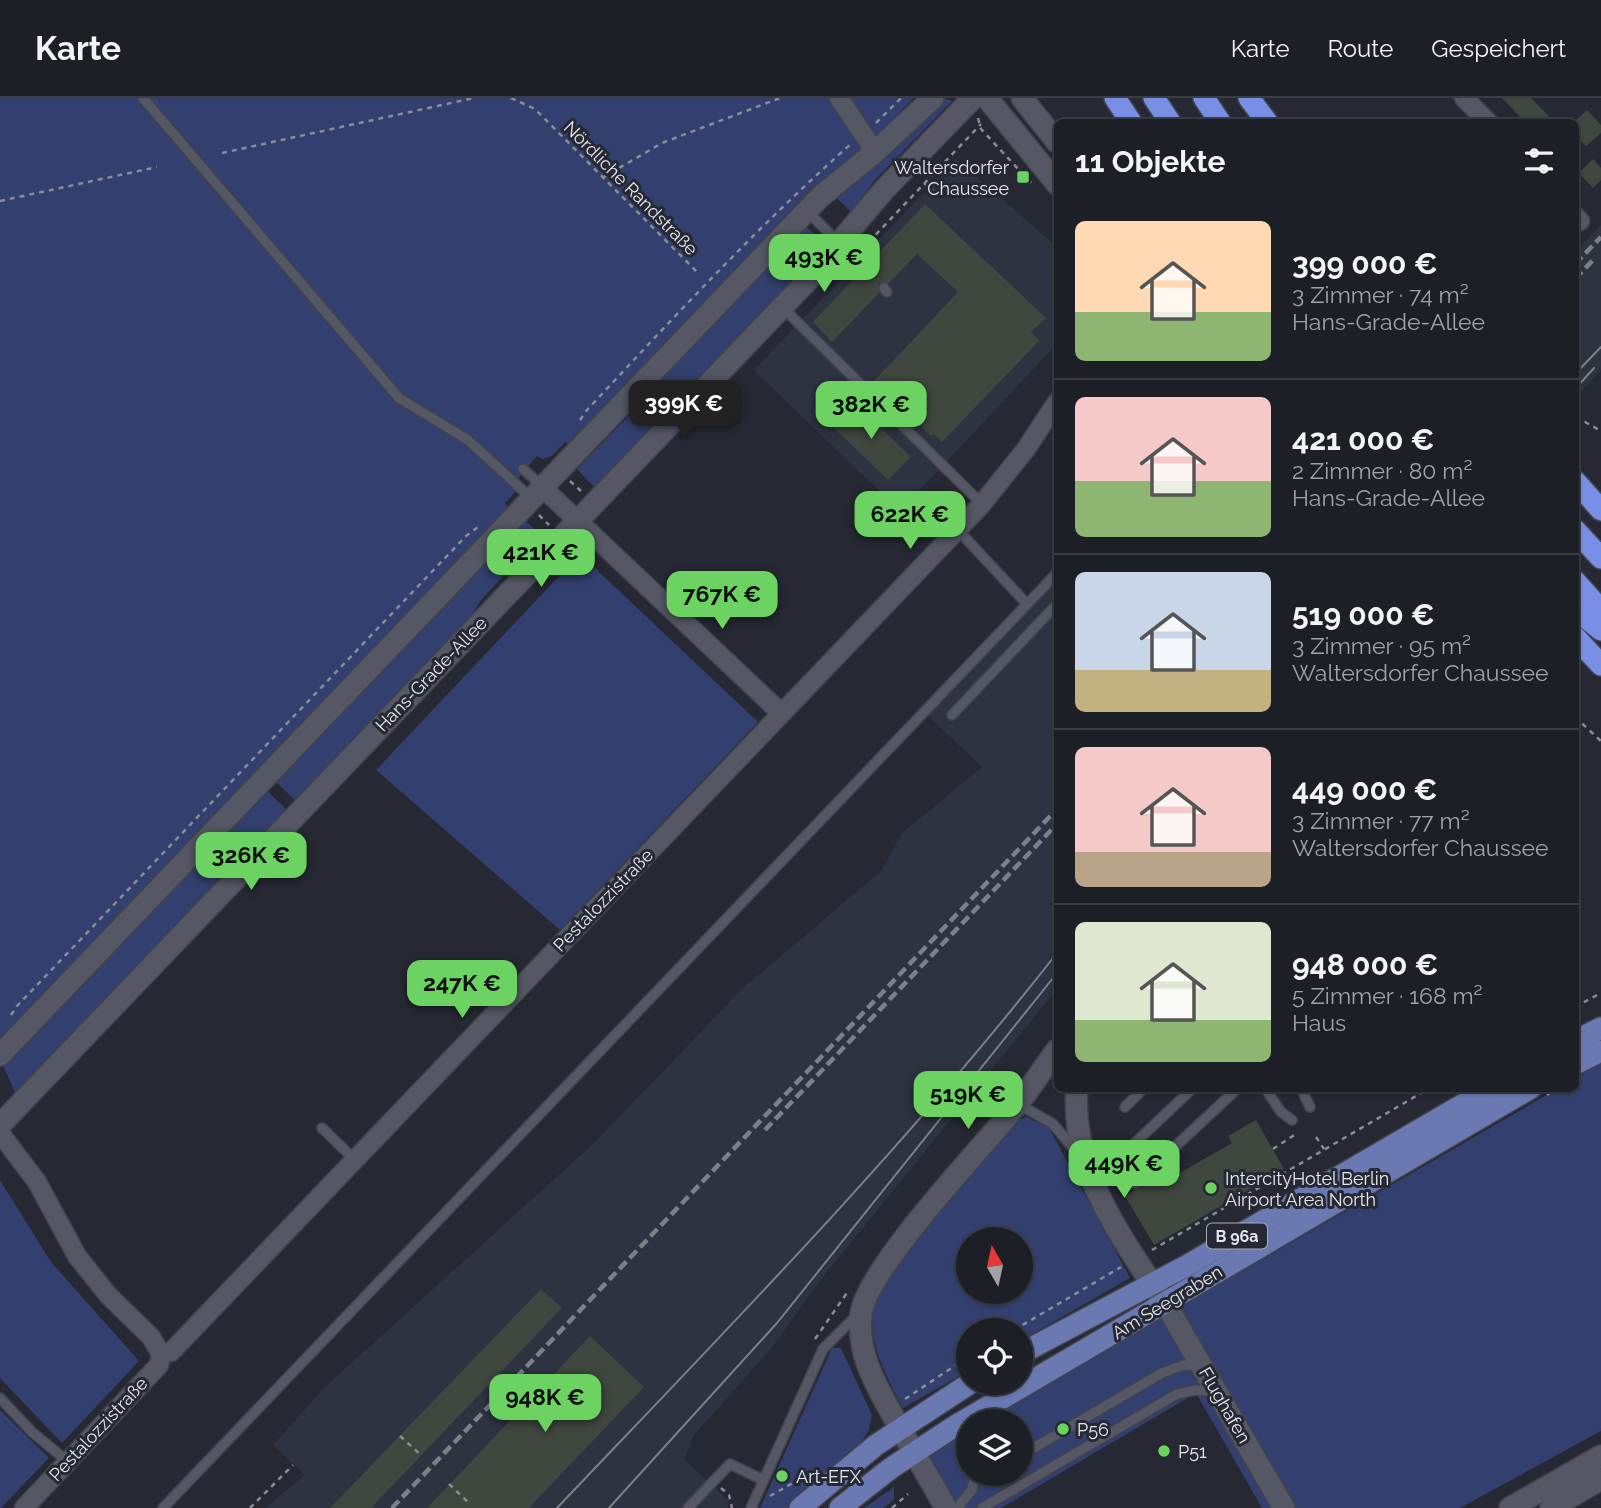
<!DOCTYPE html>
<html lang="de">
<meta charset="utf-8">
<style>
:root{--surface:#1c1f26;--page:#292c32;--text:#f1f3f6;--muted:#a0a2a7;--line:#3a3d43;--accent:#6cd362}
body{margin:0;font-family:Raleway,sans-serif;background:var(--page);color:var(--text);height:100vh;display:flex;flex-direction:column;font-size:26px;white-space:nowrap}
*{box-sizing:border-box;margin:0}
p{font-size:23px;color:var(--muted)}
.icon{flex:none;width:38px;height:38px;fill:none;stroke:currentColor;stroke-width:2;stroke-linecap:round;stroke-linejoin:round}
.map{position:relative;flex:1;overflow:hidden}
.sheet{position:absolute;left:1054px;top:21px;width:525px;height:973px;display:flex;flex-direction:column;background:var(--surface);border-radius:10px;box-shadow:0 2px 5px #0004,0 0 0 2px var(--line)}
.sheet>*{flex:none}
.needle{width:46px;rotate:351deg}
.tools{position:absolute;left:956px;top:1129px;display:grid;gap:14px}
.tools a{display:grid;place-items:center;width:77px;height:77px;border-radius:50%;background:var(--surface);box-shadow:0 2px 5px #0004,0 0 0 2px var(--line);font-size:35px}
.price{position:absolute;translate:-50% -60px;padding:0 16px;border-radius:14px;background:var(--accent);color:#111;font-size:23px;line-height:46px;filter:drop-shadow(0 2px 4px #0008)}
.price::after{content:'';position:absolute;left:50%;top:42px;width:21px;height:16px;margin-left:-10px;background:inherit;clip-path:polygon(0 0,100% 0,50% 100%)}
.price.on{background:#222;color:#fff}
ul{padding:0;list-style:none}
li{display:flex;align-items:center;gap:21px;height:175px;padding:0 21px}
li+li{border-top:2px solid var(--line)}
li span{display:grid;place-items:center;flex:none;width:196px;height:140px;border-radius:10px;color:#555}
li>.icon{margin-inline-start:auto}
span .icon{width:84px;height:84px;fill:#fffc;stroke-width:1}
li b{font-size:30px}
h2{display:flex;justify-content:space-between;align-items:center;height:84px;padding:0 21px;font-size:30px}
header{display:flex;align-items:center;gap:42px;box-sizing:border-box;height:98px;padding:0 35px;background:var(--surface);border-bottom:2px solid var(--line)}
header strong{font-size:33px}
nav{display:flex;gap:38px;margin-inline-start:auto;font-size:24px}
.map>svg:first-child{display:block}
</style>
<header>
<strong>Karte</strong>
<nav><a>Karte</a><a>Route</a><a>Gespeichert</a></nav>
</header>
<div class="map">
<svg width="1601" height="1410" viewBox="0 0 1601 1410">
<rect width="100%" height="100%" fill="#262933"/>
<g fill="#2e3342">
<path d="M956,61L1057,149V246L900,413L754,272Z"/>
<path d="M1601,127V272L1575,300V154Z"/>
<path d="M1057,483V891L823,1179L770,1252L694,1337L684,1361L728,1402V1410H265L305,1377L273,1347L326,1288L594,1045L743,890L881,773L902,735L982,669L928,618Z"/>
</g>
<g fill="#333f6e" fill-rule="evenodd">
<path d="M0,0H913L879,37L822,86L812,90L570,347L565,344L552,358L543,361L537,358L519,379L521,388L505,405L509,410L0,946Z"/>
<path d="M943,0L952,3L874,83L852,115L834,97Z"/>
<path d="M804,127L827,146L820,156L597,392L577,371L645,301L653,284Z"/>
<path d="M522,420L542,437L480,503L465,529L297,704L273,681Z"/>
<path d="M580,456L758,624L560,832L376,672Z"/>
<path d="M264,690L289,714L17,999L2,965Z"/>
<path d="M1601,965V1333L1460,1410H1262L1196,1295L1001,1410H953L923,1358L968,1332V1376H1020V1323H983L1557,991L1575,990V980Z"/>
<path d="M1026,1019L1049,1030L1130,1180L1020,1243V1232H968V1273L903,1310C886,1277 868,1247 873,1209C876,1184 993,1051 1017,1023ZM968,1141H1020V1194H968Z"/>
<path d="M0,1082L51,1164L139,1263L62,1345L0,1280Z"/>
<path d="M832,1250H841L872,1317L869,1332L857,1351L787,1410H760Z"/>
<path d="M0,1312L49,1360L1,1410H0Z"/>
<path d="M894,1389V1401L884,1410H864Z"/>
</g>
<g fill="#3f473e">
<path d="M1502,0H1531L1549,18L1542,24H1525Z"/>
<path d="M1587,12L1601,27V35L1586,48L1575,38V23Z"/>
<path d="M1593,61L1601,70V82L1593,90L1579,75Z"/>
<path d="M925,106L1046,220L1031,234L1039,243L942,344L934,336L931,338L873,284L958,194L917,156L889,185H879V195L832,244L813,224L859,175L869,174V165Z"/>
<path d="M854,304L911,359L888,382L831,327Z"/>
<path d="M1256,1022L1284,1071L1154,1147L1125,1098L1153,1081L1157,1088L1232,1045L1228,1038Z"/>
<path d="M541,1191L562,1210L371,1410H330Z"/>
<path d="M590,1238L644,1289L529,1410H427Z"/>
</g>
<g fill="none" stroke-linecap="round" stroke-linejoin="round">
<g stroke="#42444d" stroke-width="12">
<g id="service">
<path d="M143,0L399,300L468,342L531,400"/>
<path d="M808,114L864,170"/>
<path d="M884,190L887,194"/>
<path d="M782,209L982,406"/>
<path d="M523,371L542,388"/>
<path d="M957,431L1027,506"/>
<path d="M952,617L1057,506"/>
<path d="M1265,990L1281,1014L1292,1022"/>
<path d="M1301,990L1310,1009"/>
<path d="M1018,1006L1053,1026L1078,1056"/>
<path d="M1125,1009L1144,990"/>
<path d="M322,1030L355,1062"/>
<path d="M1091,1077L1119,1060L1193,990"/>
<path d="M1135,1086L1238,990"/>
<path d="M0,1300L32,1334L67,1363"/>
<path d="M1020,1358L1162,1275L1184,1267L1200,1268"/>
<path d="M163,1410L1057,475"/>
<path d="M688,1410L730,1366L763,1382"/>
<path d="M751,1410L823,1251L857,1217"/>
<path d="M957,1410L972,1392L973,1385L990,1376"/>
<path d="M982,1410L1177,1296L1196,1292L1215,1294"/>
</g>
</g>
<g stroke="#42444d" stroke-width="21">
<g id="minor">
<path d="M839,0L875,54"/>
<path d="M1464,0L1488,24"/>
<path d="M1575,118L1580,123"/>
<path d="M543,390L781,615"/>
<path d="M0,1035L37,1084L77,1158L108,1197L151,1239L161,1256"/>
<path d="M161,1256L171,1254L982,406L1026,351L1057,304"/>
<path d="M24,1410L159,1267L161,1256"/>
</g>
</g>
<g stroke="#42444d" stroke-width="24">
<g id="tertiary">
<path d="M0,957L820,99L875,54L933,0"/>
<path d="M0,1027L808,182L883,93L973,0"/>
<path d="M1165,1205L1284,1410"/>
<path d="M900,1330L946,1410"/>
<path d="M1510,1410L1601,1358"/>
<path d="M1551,1410L1601,1381"/>
</g>
</g>
<g stroke="#42444d" stroke-width="24">
<g id="secondary">
<path d="M987,0L1057,86"/>
<path d="M1022,0L1057,44"/>
<path d="M1077,990C1070,1071 1120,1137 1162,1201"/>
<path d="M900,1330C880,1294 856,1259 861,1216C867,1170 982,1050 1016,1008C1031,990 1043,970 1057,952"/>
</g>
</g>
<g stroke="#42444d" stroke-width="24">
<g id="primary">
<path d="M1575,943L1601,930"/>
<path d="M1575,966L1601,953"/>
<path d="M1020,1256L1186,1168L1491,990"/>
<path d="M800,1410L876,1347L972,1284"/>
<path d="M840,1410L891,1370L955,1328L1531,990"/>
</g>
</g>
<g stroke="#42444d" stroke-width="24">
<g id="motorway">
<path d="M1115,0L1131,24"/>
<path d="M1154,0L1170,24"/>
<path d="M1204,0L1220,24"/>
<path d="M1249,0L1267,24"/>
<path d="M1575,383L1601,412"/>
<path d="M1575,432L1601,460"/>
<path d="M1575,483L1601,512"/>
<path d="M1575,511L1601,532"/>
<path d="M1575,539L1601,567"/>
</g>
</g>
<g stroke="#8a8d95" stroke-width="2.5" stroke-dasharray="5 5" stroke-linecap="butt">
<path d="M511,0L535,11L698,175"/>
<path d="M978,20L981,31L1033,87"/>
<path d="M876,25L901,0"/>
<path d="M222,55L474,0"/>
<path d="M602,80L662,45L780,0"/>
<path d="M924,85L937,97L945,92"/>
<path d="M0,103L157,69"/>
<path d="M862,151L981,26"/>
<path d="M580,322L587,312C673,220 758,128 852,45"/>
<path d="M1575,327L1585,324L1601,333"/>
<path d="M570,383L581,393"/>
<path d="M539,417L549,427"/>
<path d="M1575,619L1601,643"/>
<path d="M1575,909L1601,895"/>
<path d="M11,917L17,908L466,438L478,429"/>
<path d="M1547,997L1558,990"/>
<path d="M1316,1039L1324,1051"/>
<path d="M1273,1051L1296,1036"/>
<path d="M1152,1152L1430,990"/>
<path d="M1014,1232L1121,1169"/>
<path d="M815,1241L849,1192"/>
<path d="M905,1301L968,1259"/>
<path d="M400,1338L421,1357"/>
<path d="M449,1386L469,1405"/>
<path d="M721,1390L729,1397L732,1410"/>
<path d="M770,1398L819,1370"/>
<path d="M250,1410L293,1367"/>
<path d="M892,1410L908,1396"/>
</g>
<use href="#service" stroke="#555864" stroke-width="9"/>
<use href="#minor" stroke="#555864" stroke-width="18"/>
<use href="#tertiary" stroke="#555864" stroke-width="21"/>
<use href="#secondary" stroke="#555864" stroke-width="21"/>
<use href="#primary" stroke="#6a79b1" stroke-width="21"/>
<use href="#motorway" stroke="#788fe5" stroke-width="21"/>
<g stroke="#7e8089" stroke-width="2">
<path d="M1575,276L1601,249"/>
<path d="M1575,291L1594,270"/>
<path d="M557,1410C729,1229 903,1052 1057,855"/>
<path d="M609,1410L777,1225L1057,875"/>
</g>
<g stroke="#7e8089" stroke-width="4.5" stroke-dasharray="10 5" stroke-linecap="butt">
<path d="M1575,166L1601,139"/>
<path d="M1575,181L1594,161"/>
<path d="M765,1032L1057,726"/>
<path d="M392,1410L1057,711"/>
</g>
</g>
<g fill="#6cd362" stroke="#262933" stroke-width="2.5">
<rect x="1016" y="72" width="14" height="14" rx="3.5"/>
<circle cx="1211" cy="1090" r="7"/>
<circle cx="1063" cy="1331" r="7"/>
<circle cx="1164" cy="1353" r="7"/>
<circle cx="782" cy="1378" r="7"/>
</g>
<g text-anchor="middle" dominant-baseline="central" stroke-width="6" stroke-linejoin="round" paint-order="stroke">
<rect fill="#262933" stroke="#acaeb6" stroke-width="2" x="1207" y="1125.5" width="60" height="25" rx="5"/>
<g font-size="16" font-weight="bold" fill="#e5e7ee">
<text x="1237" y="1138">B 96a</text>
</g>
<g font-size="18" fill="#e5e7ee" stroke="#262933" text-anchor="start">
<text x="1009" y="69" text-anchor="end">Waltersdorfer<tspan x="1009" dy="21">Chaussee</tspan></text>
<text x="1225" y="1080">IntercityHotel Berlin<tspan x="1225" dy="21">Airport Area North</tspan></text>
<text x="1077" y="1331">P56</text>
<text x="1178" y="1353">P51</text>
<text x="796" y="1378">Art-EFX</text>
</g>
<g font-size="18" fill="#e5e7ee" stroke="#262933">
<text transform="translate(631 90) rotate(45)">Nördliche Randstraße</text>
<text transform="translate(431 576) rotate(-46)">Hans-Grade-Allee</text>
<text transform="translate(603 802) rotate(-46)">Pestalozzistraße</text>
<text transform="translate(1167 1204) rotate(-31)">Am Seegraben</text>
<text transform="translate(1225 1307) rotate(60)">Flughafen</text>
<text transform="translate(98 1331) rotate(-47)">Pestalozzistraße</text>
</g>
</g>
</svg>
<div class="tools">
<a><svg class="needle" viewBox="-14 -14 28 28"><path d="M0-13l5 13h-10z" fill="#e53935"/><path d="M0 13l5-13h-10z" fill="#a0a2a7"/></svg></a>
<a><svg class="icon" aria-label="locate" viewBox="0 0 24 24"><circle cx="12" cy="12" r="6"/><path d="M12 2v4M12 18v4M2 12h4M18 12h4"/></svg></a>
<a><svg class="icon" aria-label="layers" viewBox="0 0 24 24"><path d="M12 4l9 5-9 5-9-5zM3 14l9 5 9-5"/></svg></a>
</div>
<b class="price" style="left:824px;top:196px">493K €</b>
<b class="price on" style="left:684px;top:342px">399K €</b>
<b class="price" style="left:871px;top:343px">382K €</b>
<b class="price" style="left:910px;top:453px">622K €</b>
<b class="price" style="left:541px;top:491px">421K €</b>
<b class="price" style="left:722px;top:533px">767K €</b>
<b class="price" style="left:251px;top:794px">326K €</b>
<b class="price" style="left:462px;top:922px">247K €</b>
<b class="price" style="left:968px;top:1033px">519K €</b>
<b class="price" style="left:1124px;top:1102px">449K €</b>
<b class="price" style="left:545px;top:1336px">948K €</b>
<section class="sheet">
<h2>11 Objekte<svg class="icon" aria-label="filters" viewBox="0 0 24 24"><path d="M4 7h16M4 17h16"/><circle cx="9" cy="7" r="2"/><circle cx="15" cy="17" r="2"/></svg></h2>
<ul>
<li><span style="background:linear-gradient(#ffd9b3 65%,#8fb573 0)"><svg class="icon" aria-label="home" viewBox="0 0 24 24"><path d="M3 11l9-7 9 7M6 9v11h12V9"/></svg></span><div><b>399 000 €</b><p>3 Zimmer · 74 m²</p><p>Hans-Grade-Allee</p></div></li>
<li><span style="background:linear-gradient(#f6c9c9 60%,#8fb573 0)"><svg class="icon" aria-label="home" viewBox="0 0 24 24"><path d="M3 11l9-7 9 7M6 9v11h12V9"/></svg></span><div><b>421 000 €</b><p>2 Zimmer · 80 m²</p><p>Hans-Grade-Allee</p></div></li>
<li><span style="background:linear-gradient(#c9d6e8 70%,#c2b280 0)"><svg class="icon" aria-label="home" viewBox="0 0 24 24"><path d="M3 11l9-7 9 7M6 9v11h12V9"/></svg></span><div><b>519 000 €</b><p>3 Zimmer · 95 m²</p><p>Waltersdorfer Chaussee</p></div></li>
<li><span style="background:linear-gradient(#f6c9c9 75%,#b9a48a 0)"><svg class="icon" aria-label="home" viewBox="0 0 24 24"><path d="M3 11l9-7 9 7M6 9v11h12V9"/></svg></span><div><b>449 000 €</b><p>3 Zimmer · 77 m²</p><p>Waltersdorfer Chaussee</p></div></li>
<li><span style="background:linear-gradient(#dfe7d0 70%,#8fb573 0)"><svg class="icon" aria-label="home" viewBox="0 0 24 24"><path d="M3 11l9-7 9 7M6 9v11h12V9"/></svg></span><div><b>948 000 €</b><p>5 Zimmer · 168 m²</p><p>Haus</p></div></li>
</ul>
</section>
</div>
